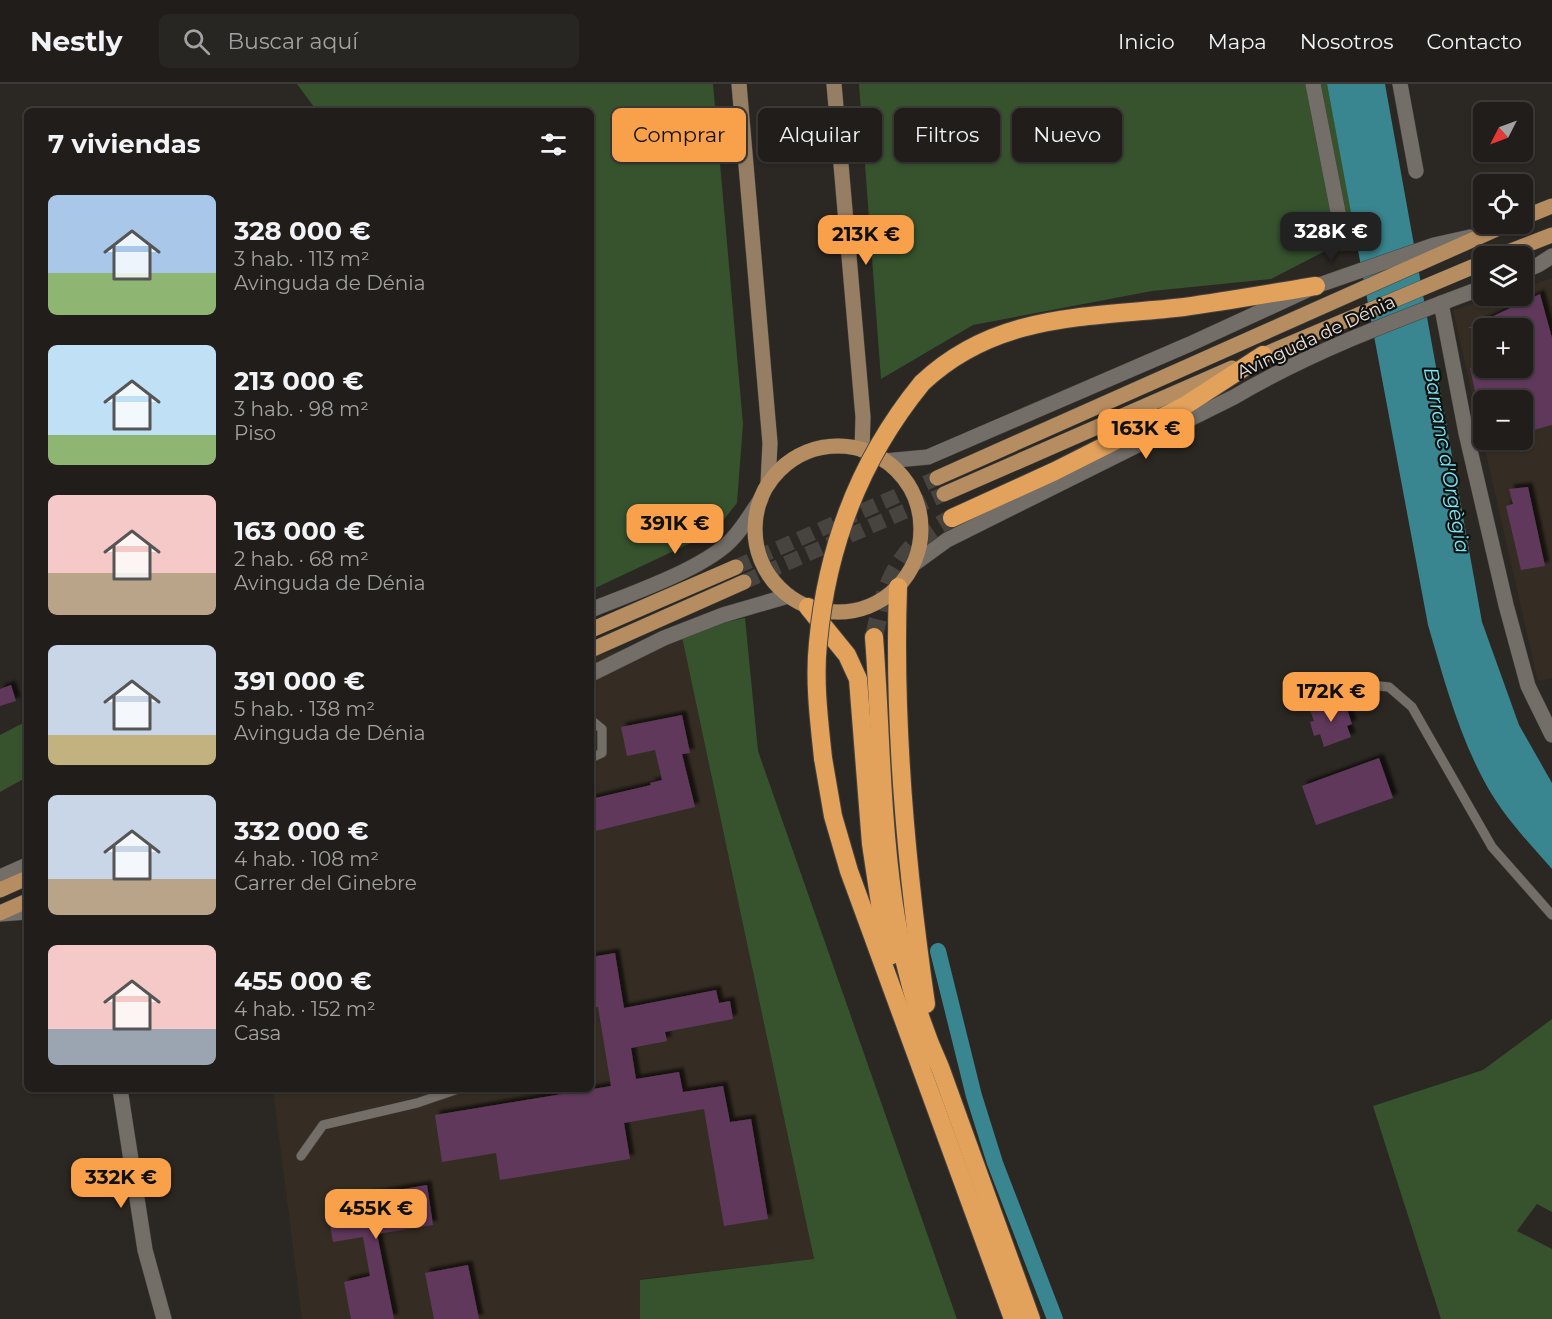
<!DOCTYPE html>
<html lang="es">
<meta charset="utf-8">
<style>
:root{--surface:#201d1a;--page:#282623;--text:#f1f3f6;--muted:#a2a2a2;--line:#3d3b39;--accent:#f8a14a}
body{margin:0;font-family:Montserrat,sans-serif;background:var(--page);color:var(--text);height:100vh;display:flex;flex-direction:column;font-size:22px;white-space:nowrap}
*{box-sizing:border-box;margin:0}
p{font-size:20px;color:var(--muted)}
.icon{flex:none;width:33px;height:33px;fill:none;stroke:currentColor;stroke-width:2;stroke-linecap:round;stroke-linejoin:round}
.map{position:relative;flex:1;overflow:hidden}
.drawer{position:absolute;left:24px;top:24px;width:570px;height:984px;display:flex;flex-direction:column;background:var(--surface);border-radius:9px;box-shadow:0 2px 4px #0004,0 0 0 2px var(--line)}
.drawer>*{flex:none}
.hud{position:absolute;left:612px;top:24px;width:570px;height:54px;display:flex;gap:12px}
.needle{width:39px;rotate:228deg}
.controls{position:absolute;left:1473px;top:18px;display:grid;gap:12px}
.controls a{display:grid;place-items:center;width:60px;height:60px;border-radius:9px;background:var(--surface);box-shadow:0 2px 4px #0004,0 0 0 2px var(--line);font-size:30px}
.price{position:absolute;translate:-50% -51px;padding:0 14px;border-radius:12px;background:var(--accent);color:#111;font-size:20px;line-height:39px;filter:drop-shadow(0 2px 3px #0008)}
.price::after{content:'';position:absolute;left:50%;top:36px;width:18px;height:14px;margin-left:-9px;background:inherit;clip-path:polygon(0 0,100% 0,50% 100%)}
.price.on{background:#222;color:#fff}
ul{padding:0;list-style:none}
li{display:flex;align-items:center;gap:18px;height:150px;padding:0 24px}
li span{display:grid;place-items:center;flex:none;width:168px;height:120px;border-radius:9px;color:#555}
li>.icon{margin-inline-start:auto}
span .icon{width:72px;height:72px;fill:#fffc;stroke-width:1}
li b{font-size:26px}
h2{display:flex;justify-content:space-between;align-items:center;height:72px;padding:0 24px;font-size:26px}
.tag{padding:0 21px;border-radius:9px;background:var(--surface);box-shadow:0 2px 4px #0004,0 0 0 2px var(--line);font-size:21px;line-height:54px}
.tag.on{background:var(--accent);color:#111}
header{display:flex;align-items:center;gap:36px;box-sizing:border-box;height:84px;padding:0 30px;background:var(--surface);border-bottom:2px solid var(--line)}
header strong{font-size:28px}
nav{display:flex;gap:33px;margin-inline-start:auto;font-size:21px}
.search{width:420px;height:54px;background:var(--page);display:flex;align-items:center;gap:15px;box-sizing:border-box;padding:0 21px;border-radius:9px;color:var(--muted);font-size:22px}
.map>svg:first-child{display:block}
</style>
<header>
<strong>Nestly</strong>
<div class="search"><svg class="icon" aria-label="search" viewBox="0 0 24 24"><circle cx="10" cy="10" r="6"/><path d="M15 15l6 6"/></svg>Buscar aquí</div>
<nav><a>Inicio</a><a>Mapa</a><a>Nosotros</a><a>Contacto</a></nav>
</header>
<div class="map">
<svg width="1552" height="1235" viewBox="0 0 1552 1235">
<defs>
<filter id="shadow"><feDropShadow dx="4.5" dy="-4.5" stdDeviation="1.5" flood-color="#0009"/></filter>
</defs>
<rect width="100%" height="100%" fill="#2b2722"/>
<g fill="#352d23" fill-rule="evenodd">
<path d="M1552,194V594L1538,597L1453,226L1499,212H1522L1523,204ZM1484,244H1522V284H1484ZM1484,316H1522V356H1484Z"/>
<path d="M681,548L814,1175L640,1195V1235H302L273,1005H591V572L613,568Z"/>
</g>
<g fill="#36532e">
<path d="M297,0H713L743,340L737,419L714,448L591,506V27H317Z"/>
<path d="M859,0H1327L1356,151L1271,195L1152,207L973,241L881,295Z"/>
<path d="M745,534L758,667L957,1235H640V1196L814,1175L681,548Z"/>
<path d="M27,637V693L0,708V651Z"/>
<path d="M1552,935V1128L1537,1120L1517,1147L1552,1165V1235H1441L1373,1022L1483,986Z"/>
</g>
<path fill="#398690" d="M1327,0H1385L1482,538L1519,641L1552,699V785C1527,757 1499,727 1482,693C1457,645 1443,592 1428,541Z"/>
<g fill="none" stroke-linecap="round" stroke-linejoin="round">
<path stroke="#398690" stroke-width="16" d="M938,867L974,1012L995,1079L1055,1235"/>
</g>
<g fill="#60395b" filter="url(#shadow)">
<path d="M1540,210L1552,254V341L1522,349V316H1477L1470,284L1484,281V284H1522V244H1468Z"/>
<path d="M1528,403L1545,482L1521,486L1506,422L1513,420L1509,405Z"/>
<path d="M11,601L16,617L0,622V605Z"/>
<path d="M1338,616L1342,626L1347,625L1352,640L1347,642L1351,653L1324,663L1320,650L1314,652L1310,638L1314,637L1310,626Z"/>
<path d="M682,631L690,669L682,670L695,723L591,748V715L651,701L650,699L662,696L655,666L627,672L621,643Z"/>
<path d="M1379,674L1393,714L1316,741L1302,702Z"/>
<path d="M615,869L624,924L716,906L719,919L730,917L733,935L665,948L667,957L631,964L636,995L679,988L683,1008L723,1002L730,1038L751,1035L768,1135L724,1142L704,1025L624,1039L630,1075L500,1096L496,1069L442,1078L435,1031L611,1002L598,923L591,924V873Z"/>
<path d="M427,1101L433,1141L377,1150L394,1235H351L344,1198L370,1192L363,1153L333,1158L326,1118Z"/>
<path d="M468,1181L479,1235H434L425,1189Z"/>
</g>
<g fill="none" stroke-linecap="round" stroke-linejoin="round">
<g stroke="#47433e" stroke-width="15" stroke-dasharray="15 8" stroke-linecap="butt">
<path d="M736,483L937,394"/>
<path d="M744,498L944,410"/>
</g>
<path stroke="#47433e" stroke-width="18" stroke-dasharray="18 9" stroke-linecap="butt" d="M874,553C885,498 899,461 952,434"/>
<g stroke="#46433f" stroke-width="10">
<g id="service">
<path d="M1353,614L1368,601L1389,603L1412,623L1492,763L1552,831"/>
<path d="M591,636L602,645V669L591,674"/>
<path d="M301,1072L323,1041L417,1019L458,1005"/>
</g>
</g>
<g stroke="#46433f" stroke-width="16">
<g id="minor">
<path d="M1313,0L1339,133"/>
<path d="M1400,0L1416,87"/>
<path d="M1441,219L1466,349L1506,521L1528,602L1552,651"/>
<path d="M591,526C629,510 708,484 734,453C744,442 752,428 761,415"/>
<path d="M591,590L664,554L723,531L788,512"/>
<path d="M0,793L27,781"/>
<path d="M0,830L27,828"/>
<path d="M120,1005L145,1166L164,1235"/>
</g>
</g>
<g stroke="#46433f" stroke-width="16">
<g id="tertiary">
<path d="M1522,188L1538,181L1552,172"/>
<path d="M885,377L928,373L1190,260L1316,202L1434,161L1470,153"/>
<path d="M914,480L947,456L1234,313C1312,267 1399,235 1484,203"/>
</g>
</g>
<g stroke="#46433f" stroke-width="16">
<g id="secondary">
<path d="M739,0L770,359L768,400"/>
<path d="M834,0L863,333L862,366"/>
</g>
</g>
<g stroke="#46433f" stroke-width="16">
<g id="primary">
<path d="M1522,134L1552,122"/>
<path d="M1498,172L1552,151"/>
<path d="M1254,275L1484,178"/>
<circle cx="838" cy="445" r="83"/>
<path d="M937,394L1508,140"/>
<path d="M944,410L1232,284"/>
<path d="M591,546L736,483"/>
<path d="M591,566L744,498"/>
<path d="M0,806L27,794"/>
<path d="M0,829L27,817"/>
</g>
</g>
<g stroke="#46433f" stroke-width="20">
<g id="motorway">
<path d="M922,299C997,228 1089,234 1184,223C1228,217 1272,209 1316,202"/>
<path d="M952,434L1055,387L1186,321L1263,271"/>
<path d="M898,503C893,642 906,782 926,920"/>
<path d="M808,523L847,571L858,595L871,760L882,833L892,871"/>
<path d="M874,553C885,697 878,849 940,983L1031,1235"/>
<path d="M823,674L833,732L849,787L1013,1235"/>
</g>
</g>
<use href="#service" stroke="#736e68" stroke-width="9"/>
<use href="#minor" stroke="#736e68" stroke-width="15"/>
<use href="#tertiary" stroke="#736e68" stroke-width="15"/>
<use href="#secondary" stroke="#957e64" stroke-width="15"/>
<use href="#primary" stroke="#b68d61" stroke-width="15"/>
<use href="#motorway" stroke="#e3a25c" stroke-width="18"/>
<g stroke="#46433f" stroke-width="20" stroke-linecap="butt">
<path id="motorway-bridge" d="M823,674C819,636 814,597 818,559C827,461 860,375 922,299"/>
</g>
<use href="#motorway-bridge" stroke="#e3a25c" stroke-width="18"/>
</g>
<g text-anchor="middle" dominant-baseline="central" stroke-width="4.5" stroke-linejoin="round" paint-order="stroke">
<g font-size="18" fill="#e6e3e0" stroke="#12100e">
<text transform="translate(1316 253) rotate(-25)">Avinguda de Dénia</text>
</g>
<g font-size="20" font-style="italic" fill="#75e7f7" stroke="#12100e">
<text transform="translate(1447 376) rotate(80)">Barranc d'Orgègia</text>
</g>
</g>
</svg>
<div class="controls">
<a><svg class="needle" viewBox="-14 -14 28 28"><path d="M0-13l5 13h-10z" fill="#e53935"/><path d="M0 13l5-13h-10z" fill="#a2a2a2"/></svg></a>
<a><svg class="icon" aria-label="locate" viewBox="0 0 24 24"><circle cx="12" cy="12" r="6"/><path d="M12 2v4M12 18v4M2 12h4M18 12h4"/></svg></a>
<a><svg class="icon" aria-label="layers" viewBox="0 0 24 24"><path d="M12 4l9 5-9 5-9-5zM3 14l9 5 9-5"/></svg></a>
<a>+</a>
<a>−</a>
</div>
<b class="price on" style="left:1331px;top:179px">328K €</b>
<b class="price" style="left:866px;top:182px">213K €</b>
<b class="price" style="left:1146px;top:376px">163K €</b>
<b class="price" style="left:675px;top:471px">391K €</b>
<b class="price" style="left:1331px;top:639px">172K €</b>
<b class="price" style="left:121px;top:1125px">332K €</b>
<b class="price" style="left:376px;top:1156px">455K €</b>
<div class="hud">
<a class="tag on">Comprar</a>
<a class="tag">Alquilar</a>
<a class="tag">Filtros</a>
<a class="tag">Nuevo</a>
</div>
<section class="drawer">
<h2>7 viviendas<svg class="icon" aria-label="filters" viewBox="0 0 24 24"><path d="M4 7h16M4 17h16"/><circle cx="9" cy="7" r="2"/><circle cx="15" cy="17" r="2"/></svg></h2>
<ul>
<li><span style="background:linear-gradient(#a9c7e8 65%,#8fb573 0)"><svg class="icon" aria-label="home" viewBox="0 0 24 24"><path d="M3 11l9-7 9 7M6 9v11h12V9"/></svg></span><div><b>328 000 €</b><p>3 hab. · 113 m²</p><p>Avinguda de Dénia</p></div></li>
<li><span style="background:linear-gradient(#bfe0f5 75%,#8fb573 0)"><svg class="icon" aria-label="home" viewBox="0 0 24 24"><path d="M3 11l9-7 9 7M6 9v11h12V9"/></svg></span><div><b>213 000 €</b><p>3 hab. · 98 m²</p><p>Piso</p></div></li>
<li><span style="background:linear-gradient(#f6c9c9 65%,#b9a48a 0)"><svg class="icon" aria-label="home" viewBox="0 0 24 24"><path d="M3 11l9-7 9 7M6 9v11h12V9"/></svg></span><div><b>163 000 €</b><p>2 hab. · 68 m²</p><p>Avinguda de Dénia</p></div></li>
<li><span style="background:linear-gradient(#c9d6e8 75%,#c2b280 0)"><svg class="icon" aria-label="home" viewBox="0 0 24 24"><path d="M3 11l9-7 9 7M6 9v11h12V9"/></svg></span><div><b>391 000 €</b><p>5 hab. · 138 m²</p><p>Avinguda de Dénia</p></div></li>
<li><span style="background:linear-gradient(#c9d6e8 70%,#b9a48a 0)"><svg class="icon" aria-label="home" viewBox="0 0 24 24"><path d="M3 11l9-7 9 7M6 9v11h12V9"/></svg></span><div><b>332 000 €</b><p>4 hab. · 108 m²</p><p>Carrer del Ginebre</p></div></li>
<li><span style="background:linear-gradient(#f6c9c9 70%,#9aa5b1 0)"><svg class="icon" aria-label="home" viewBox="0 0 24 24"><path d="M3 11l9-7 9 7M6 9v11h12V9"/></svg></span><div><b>455 000 €</b><p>4 hab. · 152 m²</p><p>Casa</p></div></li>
</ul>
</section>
</div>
